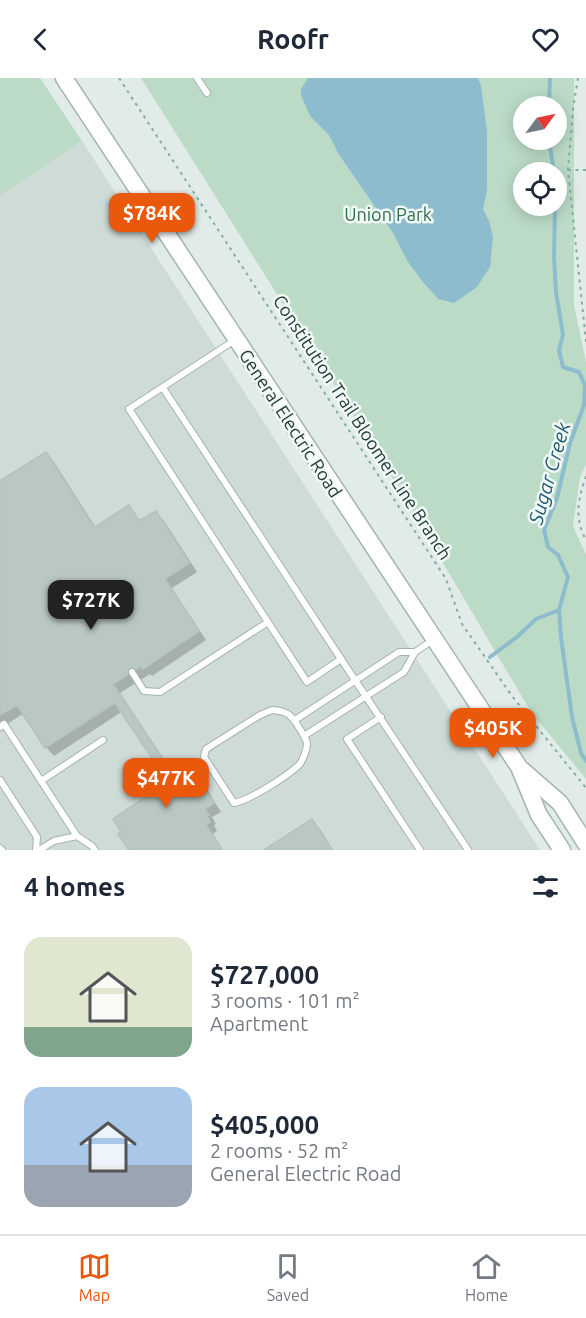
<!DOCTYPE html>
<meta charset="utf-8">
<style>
:root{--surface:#fff;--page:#f6f6f7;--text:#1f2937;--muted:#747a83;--line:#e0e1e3;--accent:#ea580c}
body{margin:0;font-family:Ubuntu,sans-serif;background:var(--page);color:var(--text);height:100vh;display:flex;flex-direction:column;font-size:22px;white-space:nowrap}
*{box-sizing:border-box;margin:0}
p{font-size:20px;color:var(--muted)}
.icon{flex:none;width:33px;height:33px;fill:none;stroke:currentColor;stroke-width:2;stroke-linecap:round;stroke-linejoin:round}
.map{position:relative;height:772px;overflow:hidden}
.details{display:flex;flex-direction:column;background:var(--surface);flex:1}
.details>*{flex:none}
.needle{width:39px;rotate:57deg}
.tools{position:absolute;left:513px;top:18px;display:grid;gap:12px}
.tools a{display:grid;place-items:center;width:54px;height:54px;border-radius:50%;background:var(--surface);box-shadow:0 3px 15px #0003;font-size:30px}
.price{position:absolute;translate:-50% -51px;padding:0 14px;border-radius:12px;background:var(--accent);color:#fff;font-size:20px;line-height:39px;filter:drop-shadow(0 2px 3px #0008)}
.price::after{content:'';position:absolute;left:50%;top:36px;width:18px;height:14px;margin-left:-9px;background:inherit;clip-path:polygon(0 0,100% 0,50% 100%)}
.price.on{background:#222;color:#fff}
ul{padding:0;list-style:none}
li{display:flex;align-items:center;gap:18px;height:150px;padding:0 24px}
li span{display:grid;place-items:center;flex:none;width:168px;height:120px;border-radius:18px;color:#555}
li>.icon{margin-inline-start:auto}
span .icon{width:72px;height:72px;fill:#fffc;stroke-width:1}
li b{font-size:26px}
h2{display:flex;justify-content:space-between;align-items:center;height:72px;padding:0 24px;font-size:26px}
header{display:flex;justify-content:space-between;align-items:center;height:78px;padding:0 24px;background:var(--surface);font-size:27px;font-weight:600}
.dock{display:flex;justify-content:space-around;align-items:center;height:84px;border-top:2px solid var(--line);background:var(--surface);font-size:16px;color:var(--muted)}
.dock a{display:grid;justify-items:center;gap:3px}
.dock .on{color:var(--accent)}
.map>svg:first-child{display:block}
</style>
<header><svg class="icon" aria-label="back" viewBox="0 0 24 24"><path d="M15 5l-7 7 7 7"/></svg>Roofr<svg class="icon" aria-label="heart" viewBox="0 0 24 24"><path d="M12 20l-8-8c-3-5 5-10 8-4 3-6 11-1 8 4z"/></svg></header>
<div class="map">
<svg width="586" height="772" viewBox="0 0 586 772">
<rect width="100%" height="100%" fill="#e1ebe7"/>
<path fill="#cfdbd7" d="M82,63L540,772H0V118Z"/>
<g fill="#bbdbc7" fill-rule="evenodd">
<path d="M0,0H40L82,63L0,118Z"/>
<path d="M141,0H574V227L586,284V386L580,399L573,448L586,477V701L531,634L397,407ZM524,28H556V62H524ZM524,94H556V128H524Z"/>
</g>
<path fill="#8cbccd" d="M308,0H478L481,8L487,53V112L483,131L489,143L493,159L490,189L477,209L454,225L438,221L423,204L408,184L393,155L338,75L329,57L310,38L301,17V11Z"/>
<g fill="#0003">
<path d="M45,376L54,384L96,450L128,429L141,444L155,435L164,443L197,494L172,510L206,562L152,598L150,596L120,615L177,701L179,699L192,709L200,705L208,713L221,734L212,739L216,746L214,747L217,753L213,756L223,772H131L170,704L123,633L54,678L46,669L24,635L0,651V405Z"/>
<path d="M312,743L320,751L333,772H267Z"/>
</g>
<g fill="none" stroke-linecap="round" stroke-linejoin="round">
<g stroke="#8cbccd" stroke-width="4">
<path d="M549,28L550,0"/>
<path d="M549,62L554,94"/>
<path d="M555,128L554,179L556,214L563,257L559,272L563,289L579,294L585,308L584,327L570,365L557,420L544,452L548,469L558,477L568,499L559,532L561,559L572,639L581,675L586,683"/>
<path d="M490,579L517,559L536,541L559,532"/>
</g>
</g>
<g fill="#bac8c4" stroke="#b4c4bf" stroke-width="1.5">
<path d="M46,374L94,450L129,427L139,443L156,433L189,485L165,501L199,553L143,591L141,588L113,606L175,700L180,697L184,704L187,702L191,708L200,703L214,725L205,731L209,737L207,738L210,744L206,747L222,772H129L118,756L121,754L113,741L168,704L115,625L45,670L17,627L0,637V403Z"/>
<path d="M46,374L94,450L129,427L139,443L156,433L189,485L165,501L199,553L143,591L141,588L113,606L122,620L45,670L17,627L0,637V403Z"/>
<path d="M122,620L175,700L180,697L184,704L187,702L191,708L200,703L214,725L205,731L209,737L207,738L210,744L206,747L222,772H129L118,756L121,754L113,741L168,704L115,625Z"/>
<path d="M312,741L332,772H264Z"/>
<path d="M312,741L332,772H264Z"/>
</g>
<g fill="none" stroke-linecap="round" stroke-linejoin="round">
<g stroke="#a4b2ae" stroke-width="8">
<g id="lane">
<path d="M197,0L207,15"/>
<path d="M235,262L129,331L307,604L341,581L468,772"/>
<path d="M163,310L341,581"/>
<path d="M132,594L144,613L160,614L268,544"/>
<path d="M272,632C286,633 291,636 298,648C301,653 306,660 307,665C307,672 303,682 299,687C286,699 250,722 234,725L204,679L206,671L260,637Z"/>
<path d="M381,639L347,661L420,772"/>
<path d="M295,642L399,574H415"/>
<path d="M0,649L4,646L77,758"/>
<path d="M304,658L404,594L415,574L433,562"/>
<path d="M0,702L37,759L36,772"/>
<path d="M41,703L103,662"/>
<path d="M0,770L2,772"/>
<path d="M39,772L54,763L77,758L92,768L95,772"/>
</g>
</g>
<g stroke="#a1b6b0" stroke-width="19">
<g id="secondary">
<path d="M64,0L519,689L539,737L562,772"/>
<path d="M522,692L560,725L586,766"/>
</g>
</g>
<g stroke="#83ada4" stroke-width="2" stroke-dasharray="3 4.5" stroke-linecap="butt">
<path d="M119,0L446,501L462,546L512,618L586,710"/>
<path d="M578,0L573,31L568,92L586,264"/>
<path d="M568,92H586"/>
<path d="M586,398C578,421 574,440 586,462"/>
</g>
<use href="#lane" stroke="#fff" stroke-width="6"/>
<use href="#secondary" stroke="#fff" stroke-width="16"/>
</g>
<g text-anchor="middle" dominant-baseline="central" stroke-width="5" stroke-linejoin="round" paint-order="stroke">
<g font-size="18" fill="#2f6f4e" stroke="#f1f8f5">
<text x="388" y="136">Union Park</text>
</g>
<g font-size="18" fill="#233a36" stroke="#f1f8f5">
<text transform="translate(291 345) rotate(57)">General Electric Road</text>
<text transform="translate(363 349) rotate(57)">Constitution Trail Bloomer Line Branch</text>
</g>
<g font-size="20" font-style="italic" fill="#205d73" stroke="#f1f8f5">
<text transform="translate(549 395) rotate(-74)">Sugar Creek</text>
</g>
</g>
</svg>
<div class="tools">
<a><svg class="needle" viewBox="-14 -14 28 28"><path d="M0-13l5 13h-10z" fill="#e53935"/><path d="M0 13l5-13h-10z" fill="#747a83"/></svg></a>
<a><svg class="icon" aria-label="locate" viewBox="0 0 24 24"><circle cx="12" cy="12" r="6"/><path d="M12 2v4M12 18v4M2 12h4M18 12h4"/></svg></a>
</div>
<b class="price" style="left:152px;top:166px">$784K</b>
<b class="price on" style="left:91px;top:553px">$727K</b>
<b class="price" style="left:493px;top:681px">$405K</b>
<b class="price" style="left:166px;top:731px">$477K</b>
</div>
<section class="details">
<h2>4 homes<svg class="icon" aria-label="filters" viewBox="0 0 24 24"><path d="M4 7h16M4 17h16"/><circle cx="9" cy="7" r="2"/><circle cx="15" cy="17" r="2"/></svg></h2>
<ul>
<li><span style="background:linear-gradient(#dfe7d0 75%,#7fa58c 0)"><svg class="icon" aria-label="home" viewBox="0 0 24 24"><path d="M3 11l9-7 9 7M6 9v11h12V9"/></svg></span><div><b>$727,000</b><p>3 rooms · 101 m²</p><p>Apartment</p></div></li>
<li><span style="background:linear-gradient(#a9c7e8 65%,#9aa5b1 0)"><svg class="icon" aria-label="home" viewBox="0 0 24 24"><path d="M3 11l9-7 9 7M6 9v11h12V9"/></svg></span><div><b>$405,000</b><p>2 rooms · 52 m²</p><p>General Electric Road</p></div></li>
</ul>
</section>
<nav class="dock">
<a class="on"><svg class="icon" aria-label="map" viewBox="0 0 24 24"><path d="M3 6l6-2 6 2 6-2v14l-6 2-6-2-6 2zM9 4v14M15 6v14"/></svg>Map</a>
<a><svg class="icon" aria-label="saved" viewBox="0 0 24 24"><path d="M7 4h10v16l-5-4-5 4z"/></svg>Saved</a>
<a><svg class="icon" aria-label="home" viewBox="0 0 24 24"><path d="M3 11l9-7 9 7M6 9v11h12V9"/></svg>Home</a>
</nav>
